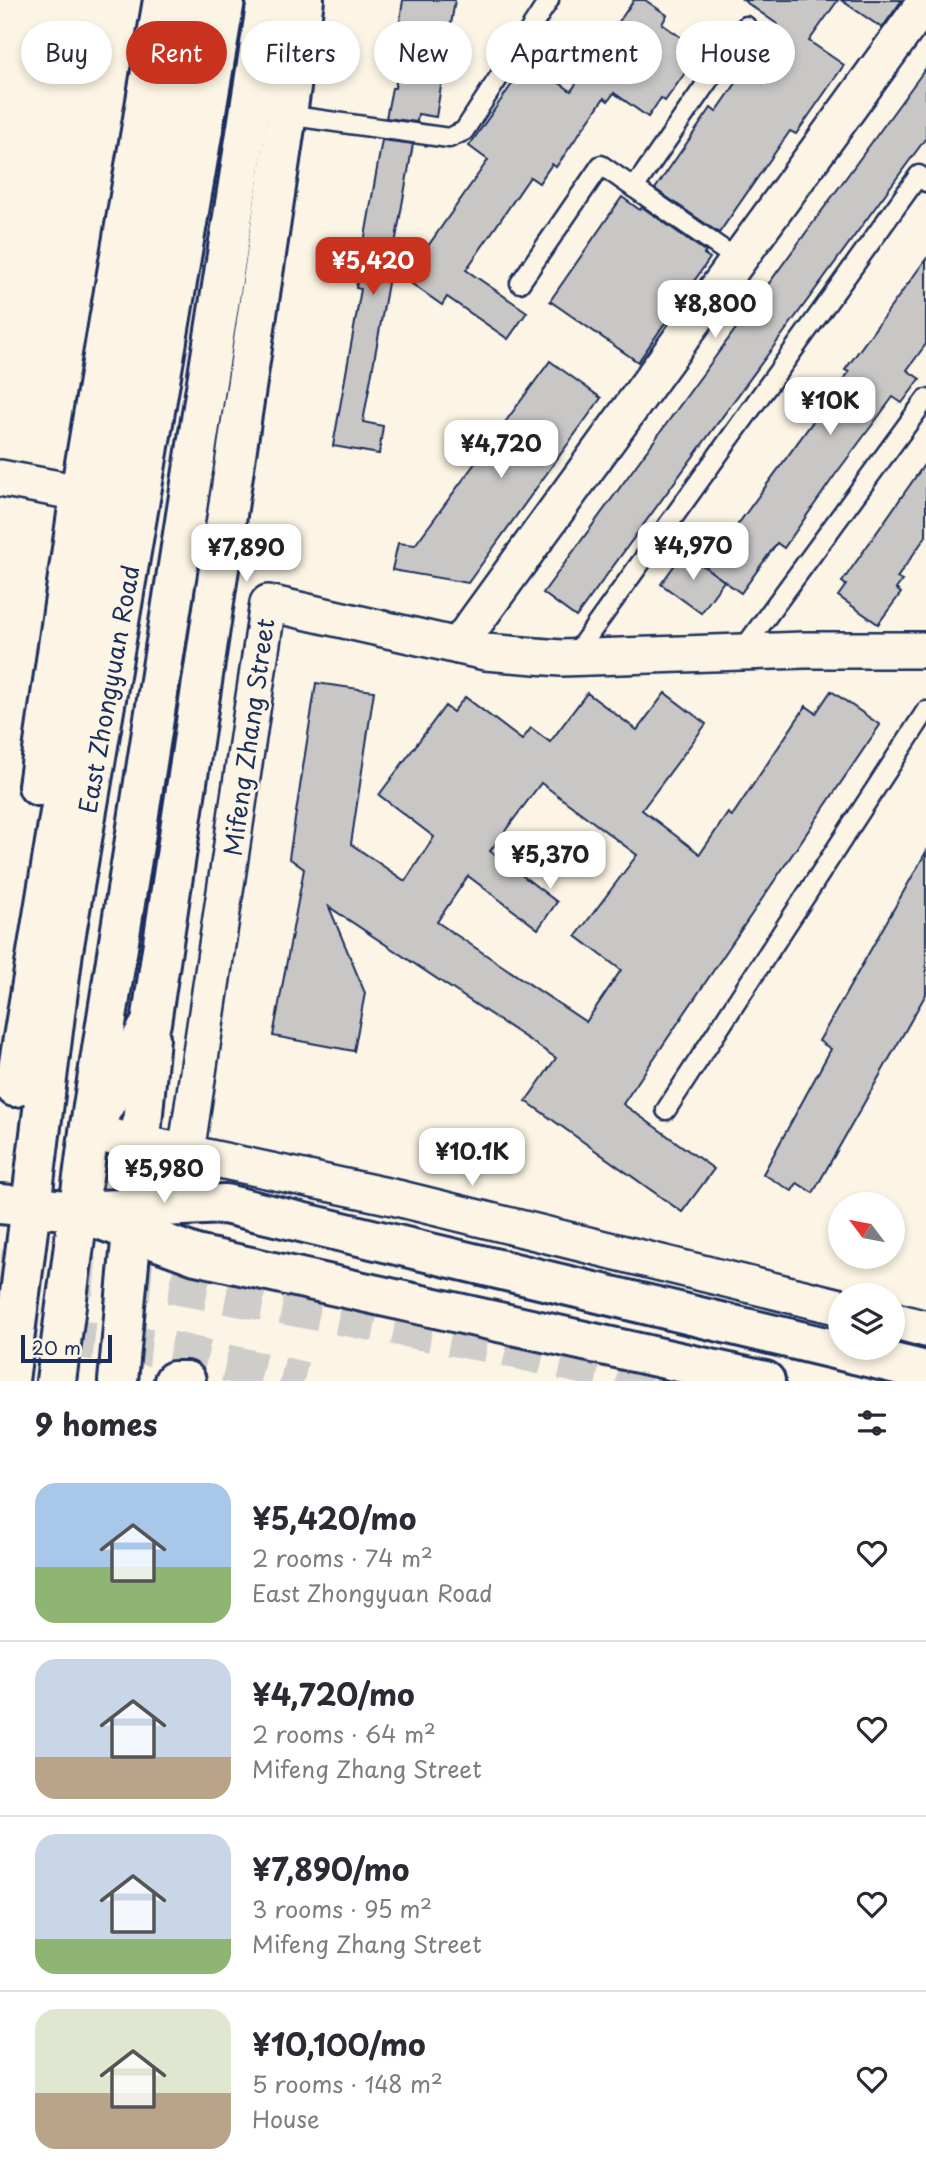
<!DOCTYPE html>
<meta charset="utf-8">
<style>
:root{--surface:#fff;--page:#f7f7f7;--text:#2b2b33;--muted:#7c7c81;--line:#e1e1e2;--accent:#c8321e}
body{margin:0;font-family:"Playpen Sans",sans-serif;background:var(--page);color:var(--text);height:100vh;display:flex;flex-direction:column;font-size:26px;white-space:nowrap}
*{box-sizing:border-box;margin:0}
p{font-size:23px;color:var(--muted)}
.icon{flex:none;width:38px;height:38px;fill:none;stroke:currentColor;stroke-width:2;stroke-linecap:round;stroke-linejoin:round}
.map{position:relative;height:1381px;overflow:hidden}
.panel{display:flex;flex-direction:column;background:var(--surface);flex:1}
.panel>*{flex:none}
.banner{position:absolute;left:21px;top:21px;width:886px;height:63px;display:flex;gap:14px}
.needle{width:46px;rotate:302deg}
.tools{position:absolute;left:828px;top:1192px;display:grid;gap:14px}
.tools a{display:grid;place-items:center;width:77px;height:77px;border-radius:50%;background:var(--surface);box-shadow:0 4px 10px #0003;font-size:35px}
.scale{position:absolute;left:21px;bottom:18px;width:91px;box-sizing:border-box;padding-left:7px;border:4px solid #1b2f5e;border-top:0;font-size:19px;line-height:24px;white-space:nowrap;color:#1b2f5e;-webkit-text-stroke:5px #fcf5e5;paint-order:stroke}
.price{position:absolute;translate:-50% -60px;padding:0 16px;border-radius:14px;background:#fff;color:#222;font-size:23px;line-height:46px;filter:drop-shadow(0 2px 4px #0008)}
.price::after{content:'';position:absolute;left:50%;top:42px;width:21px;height:16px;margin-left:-10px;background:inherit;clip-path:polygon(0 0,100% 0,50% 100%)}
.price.current{background:var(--accent);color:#fff}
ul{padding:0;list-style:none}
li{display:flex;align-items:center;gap:21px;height:175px;padding:0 35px}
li+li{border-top:2px solid var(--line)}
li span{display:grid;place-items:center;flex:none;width:196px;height:140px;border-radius:21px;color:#555}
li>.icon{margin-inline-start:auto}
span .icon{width:84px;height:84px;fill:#fffc;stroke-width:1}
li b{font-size:30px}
h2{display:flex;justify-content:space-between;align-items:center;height:84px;padding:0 35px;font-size:30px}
.chip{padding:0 24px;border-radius:32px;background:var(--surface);box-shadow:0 4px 10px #0003;font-size:24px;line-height:63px}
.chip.current{background:var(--accent);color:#fff}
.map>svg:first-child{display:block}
</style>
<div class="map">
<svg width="926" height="1381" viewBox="0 0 926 1381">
<rect width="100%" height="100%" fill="#fcf5e5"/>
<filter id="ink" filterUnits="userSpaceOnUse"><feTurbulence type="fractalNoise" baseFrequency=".0143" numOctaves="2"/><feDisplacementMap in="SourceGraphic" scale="14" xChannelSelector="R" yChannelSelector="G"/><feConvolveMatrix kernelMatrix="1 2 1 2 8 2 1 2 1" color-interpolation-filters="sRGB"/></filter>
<g filter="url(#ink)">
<g fill="#c8c7c6" stroke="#1b2f5e" stroke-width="2" fill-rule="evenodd">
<path d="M403,0H455L436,117L418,114L417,122L386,118L392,88H395L404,34H398Z"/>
<path d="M634,0H645L667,15L662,24L696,48L685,64L690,66L665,101L661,98L648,117L614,93L608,101L604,98L556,167L552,164L539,183L530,177L466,270L527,312L508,339L447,297L442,305L405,279L488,160L469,146L528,61L571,91Z"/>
<path d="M743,0H838L809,41L844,65L796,134L790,131L719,233L655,189L711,108L716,112L777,24Z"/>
<path d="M841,0H902L882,28Z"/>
<path d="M926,68V138L576,617L543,593Z"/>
<path d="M382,140L413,144L363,422L383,426L379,454L333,446L361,289L356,288Z"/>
<path d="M622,197L640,210L642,207L706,252L704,254L710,258L638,362L550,301Z"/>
<path d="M926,259V344L907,370L920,379L902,403L893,397L835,475L784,548L777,543L741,593L706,568L849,372L845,370Z"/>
<path d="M550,361L601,398L468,583L392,570L398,543L415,545Z"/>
<path d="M926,462V536L897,578L902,581L896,589L901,593L878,624L838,596L846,585L842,582Z"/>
<path d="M684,552L724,581L701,613L661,584Z"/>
<path d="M316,683L374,691L351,844L405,881L434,837L379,795L445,706L453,712L465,697L522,740L531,728L550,742L587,693L637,730L665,693L706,724L642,810L700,854L728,813L732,816L806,706L816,713L831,691L880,725L623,1104L714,1169L682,1212L526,1101L556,1058L329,907L365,993L354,1051L273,1036L304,869L289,858ZM541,783L637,855L576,936L621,970L586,1022L437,922L468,876L538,929L557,902L490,851Z"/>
<path d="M926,852V994L813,1193L797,1183L792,1191L763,1174L831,1049L819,1041Z"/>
</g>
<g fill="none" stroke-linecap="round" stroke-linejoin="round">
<g stroke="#cfcdca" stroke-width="38" stroke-dasharray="38 19" stroke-linecap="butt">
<path d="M0,1268L163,1283L491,1344L651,1381"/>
<path d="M0,1331L160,1348L304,1381"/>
</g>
<g stroke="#1b2f5e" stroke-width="23">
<g id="lane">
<path d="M286,115L449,138L464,131L549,0"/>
<path d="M634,188L746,26"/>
<path d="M520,283L601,165L738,260"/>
<path d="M741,652L926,399"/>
<path d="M573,657L919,175L926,182"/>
<path d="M666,1110L926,711"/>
</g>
</g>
<g stroke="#1b2f5e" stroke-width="40">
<g id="street">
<path d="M0,478L80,493"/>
<path d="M458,646L926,1"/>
<path d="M89,1132L397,1198L840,1307"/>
<path d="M186,1153L268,603L485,652L561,658L804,650H926"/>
<path d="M892,1320L926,1329"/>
</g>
</g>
<g stroke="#1b2f5e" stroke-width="44">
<g id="secondary">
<path d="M38,786L80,493L163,0"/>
<path d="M15,1087L193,0"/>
<path d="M90,1130L151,1023L304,0"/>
<path d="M0,1204L77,1211L196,1255L765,1381"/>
<path d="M118,1381L150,1038"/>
<path d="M174,1381H186"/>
</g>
</g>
<g stroke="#1b2f5e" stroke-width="44">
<g id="primary">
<path d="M9,1381L63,951L225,0"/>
<path d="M56,1381L89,1132L267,0"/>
</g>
</g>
<g stroke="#1b2f5e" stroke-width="44">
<path id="highway" d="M77,1211L225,1204L926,1371"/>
</g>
<use href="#lane" stroke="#fcf5e5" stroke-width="18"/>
<use href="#street" stroke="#fcf5e5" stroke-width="35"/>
<use href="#secondary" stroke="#fcf5e5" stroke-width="38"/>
<use href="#primary" stroke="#fcf5e5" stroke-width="38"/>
<use href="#highway" stroke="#fcf5e5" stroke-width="38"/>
</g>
</g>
<g text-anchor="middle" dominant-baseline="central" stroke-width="5" stroke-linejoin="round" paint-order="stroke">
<g font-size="24" fill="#1b2f5e" stroke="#fcf5e5">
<text transform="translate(108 689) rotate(-80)">East Zhongyuan Road</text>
<text transform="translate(248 737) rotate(-82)">Mifeng Zhang Street</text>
</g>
</g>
</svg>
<div class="tools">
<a><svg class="needle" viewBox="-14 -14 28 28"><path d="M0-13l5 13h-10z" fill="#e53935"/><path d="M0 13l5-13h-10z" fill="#7c7c81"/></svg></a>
<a><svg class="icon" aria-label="layers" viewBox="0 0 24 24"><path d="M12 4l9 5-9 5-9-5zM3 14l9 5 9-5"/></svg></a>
</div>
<div class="scale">20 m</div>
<b class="price current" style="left:373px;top:297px">¥5,420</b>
<b class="price" style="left:715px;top:340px">¥8,800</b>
<b class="price" style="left:830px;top:437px">¥10K</b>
<b class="price" style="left:501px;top:480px">¥4,720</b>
<b class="price" style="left:693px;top:582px">¥4,970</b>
<b class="price" style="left:246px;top:584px">¥7,890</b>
<b class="price" style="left:550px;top:891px">¥5,370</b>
<b class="price" style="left:472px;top:1188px">¥10.1K</b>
<b class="price" style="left:164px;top:1205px">¥5,980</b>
<div class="banner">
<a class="chip">Buy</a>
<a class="chip current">Rent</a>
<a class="chip">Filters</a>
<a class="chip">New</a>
<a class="chip">Apartment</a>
<a class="chip">House</a>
</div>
</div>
<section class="panel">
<h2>9 homes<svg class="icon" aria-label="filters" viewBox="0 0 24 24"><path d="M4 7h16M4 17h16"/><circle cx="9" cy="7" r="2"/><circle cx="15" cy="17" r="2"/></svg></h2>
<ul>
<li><span style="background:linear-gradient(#a9c7e8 60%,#8fb573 0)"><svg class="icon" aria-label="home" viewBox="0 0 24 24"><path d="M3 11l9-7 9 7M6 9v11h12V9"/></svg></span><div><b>¥5,420/mo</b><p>2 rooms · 74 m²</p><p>East Zhongyuan Road</p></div><svg class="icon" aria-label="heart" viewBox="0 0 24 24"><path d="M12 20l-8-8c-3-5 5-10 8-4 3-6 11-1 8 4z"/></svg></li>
<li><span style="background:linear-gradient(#c9d6e8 70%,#b9a48a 0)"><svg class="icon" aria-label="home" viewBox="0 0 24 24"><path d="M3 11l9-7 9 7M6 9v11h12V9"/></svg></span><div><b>¥4,720/mo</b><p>2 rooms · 64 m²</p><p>Mifeng Zhang Street</p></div><svg class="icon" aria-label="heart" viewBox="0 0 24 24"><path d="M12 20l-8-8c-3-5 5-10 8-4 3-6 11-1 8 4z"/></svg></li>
<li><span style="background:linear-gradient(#c9d6e8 75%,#8fb573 0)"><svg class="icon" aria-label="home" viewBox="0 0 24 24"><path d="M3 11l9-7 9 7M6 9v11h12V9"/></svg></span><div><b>¥7,890/mo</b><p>3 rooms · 95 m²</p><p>Mifeng Zhang Street</p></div><svg class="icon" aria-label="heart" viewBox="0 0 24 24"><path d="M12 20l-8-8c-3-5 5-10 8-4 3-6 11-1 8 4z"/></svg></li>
<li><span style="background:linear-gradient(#dfe7d0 60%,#b9a48a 0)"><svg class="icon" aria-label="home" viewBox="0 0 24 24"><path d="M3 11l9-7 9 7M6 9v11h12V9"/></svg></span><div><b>¥10,100/mo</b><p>5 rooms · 148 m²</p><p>House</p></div><svg class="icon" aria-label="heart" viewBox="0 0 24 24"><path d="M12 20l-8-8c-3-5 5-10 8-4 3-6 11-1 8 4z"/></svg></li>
</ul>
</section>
